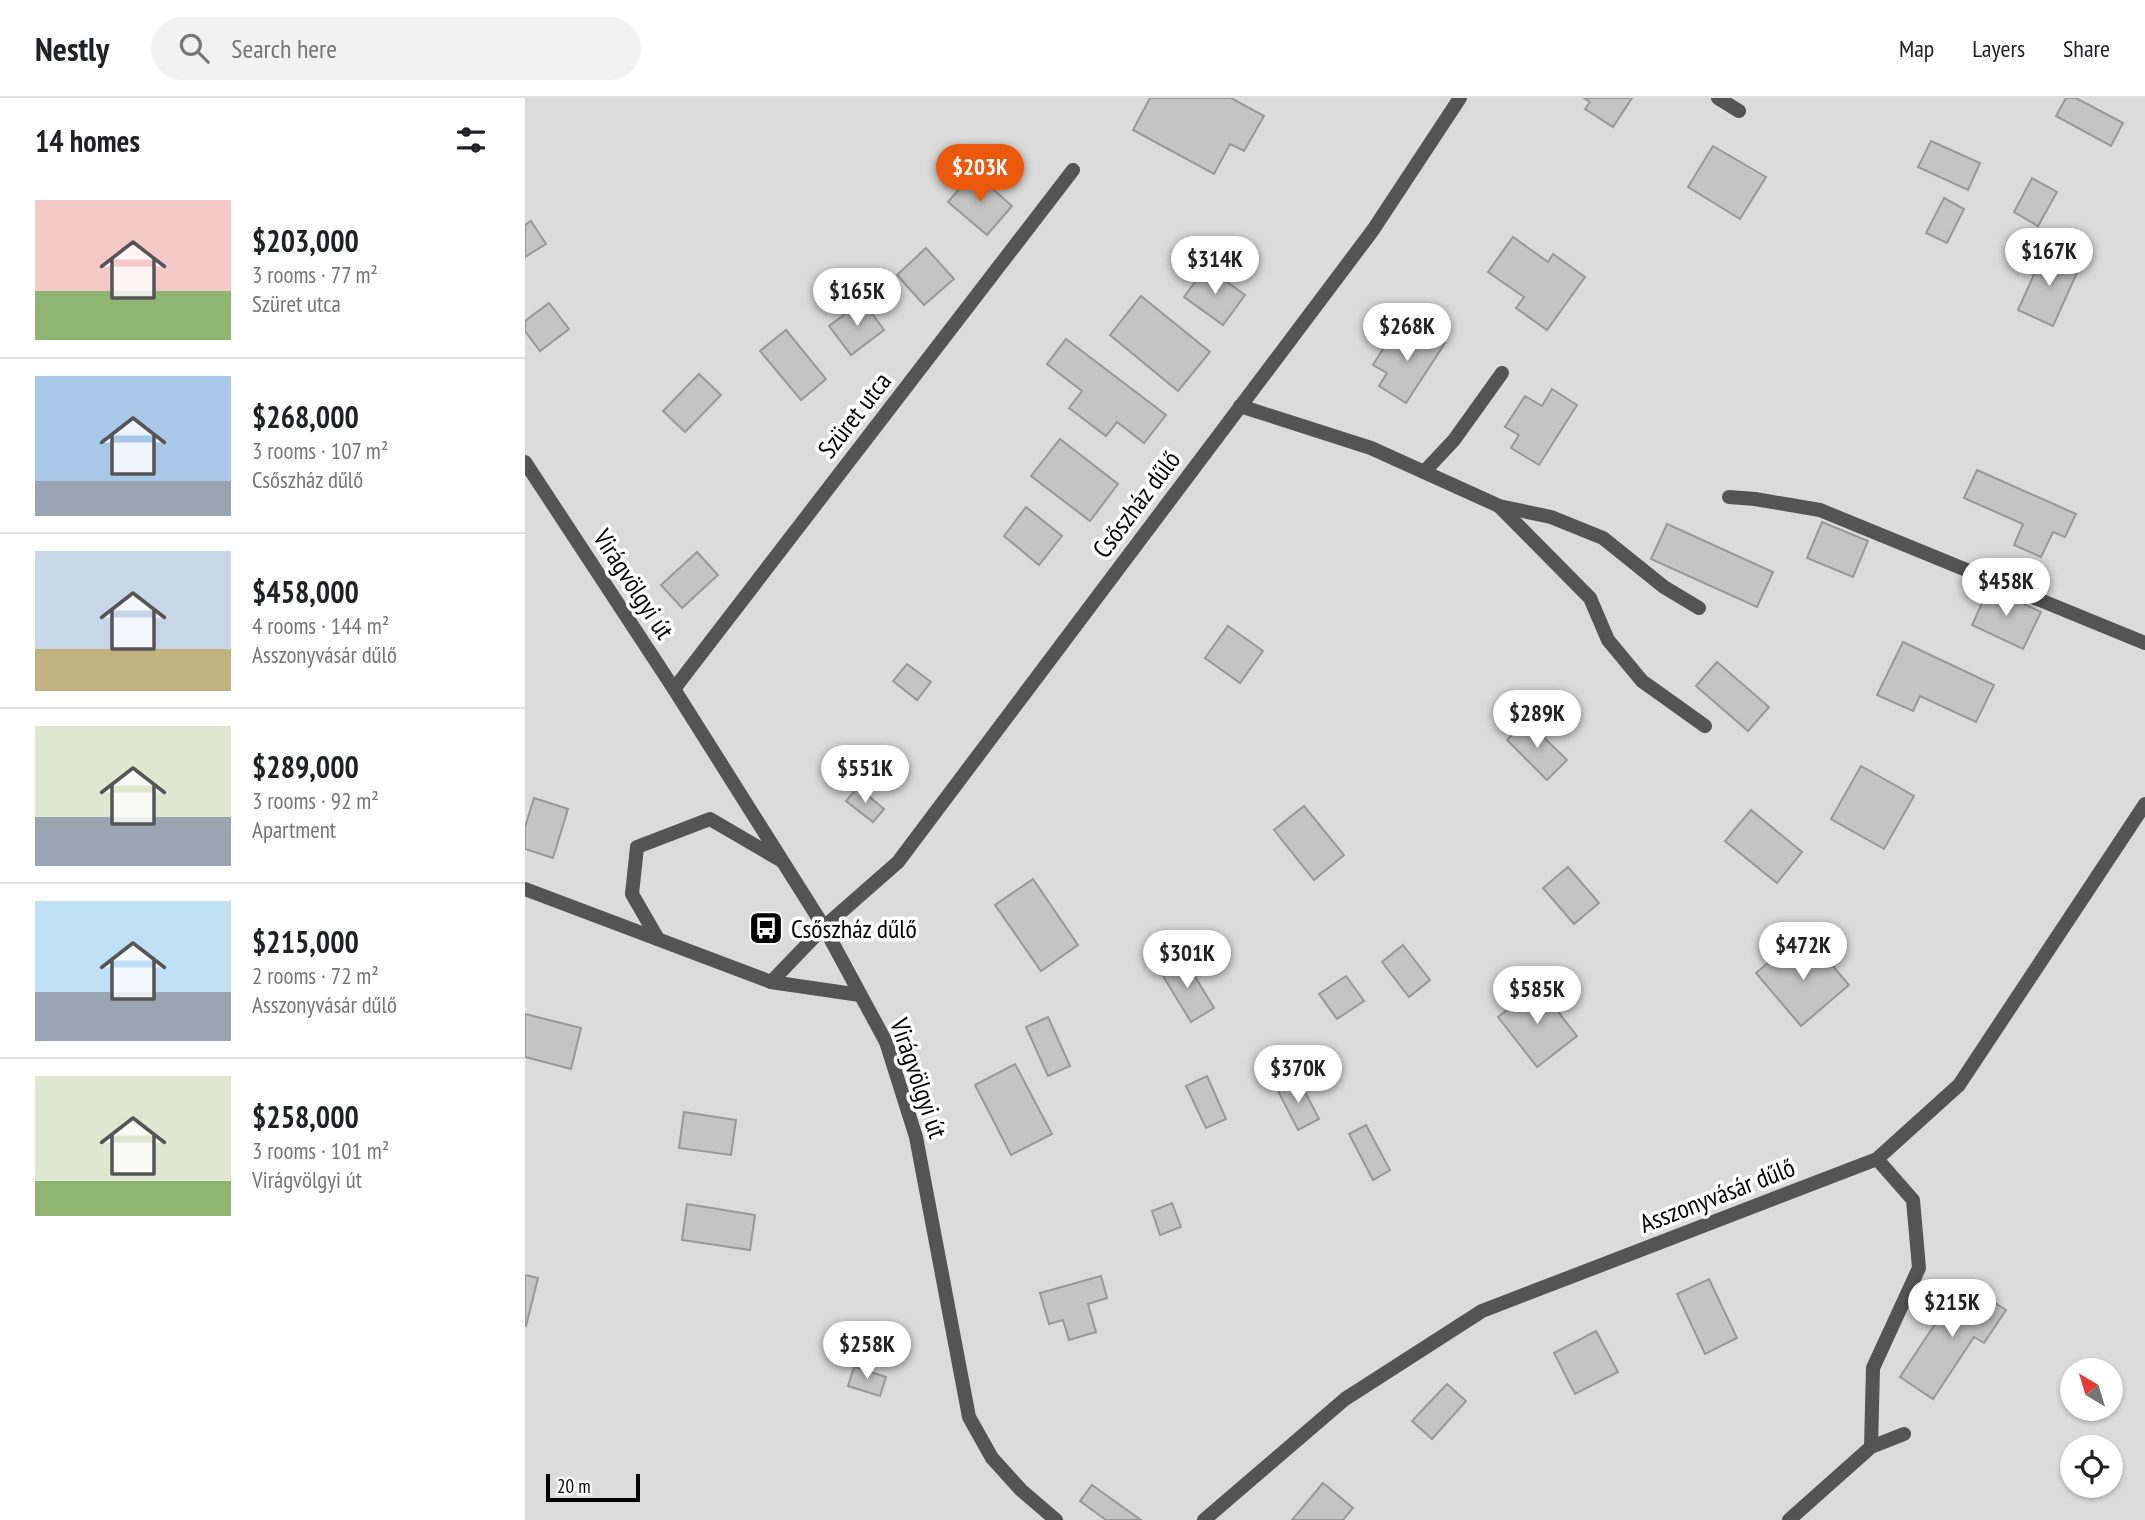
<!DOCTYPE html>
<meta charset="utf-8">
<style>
:root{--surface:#fff;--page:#f2f2f2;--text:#202124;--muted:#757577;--line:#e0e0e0;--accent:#ea580c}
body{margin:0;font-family:"PT Sans Narrow",sans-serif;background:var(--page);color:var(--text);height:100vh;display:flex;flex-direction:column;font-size:26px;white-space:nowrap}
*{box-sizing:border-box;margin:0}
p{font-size:23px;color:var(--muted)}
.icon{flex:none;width:38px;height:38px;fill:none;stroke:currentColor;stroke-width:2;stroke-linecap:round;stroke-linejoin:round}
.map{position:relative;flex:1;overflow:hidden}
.drawer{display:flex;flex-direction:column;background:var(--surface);width:525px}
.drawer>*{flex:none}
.needle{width:46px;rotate:322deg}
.fabs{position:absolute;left:1535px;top:1260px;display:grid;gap:14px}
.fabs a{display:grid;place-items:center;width:63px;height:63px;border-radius:50%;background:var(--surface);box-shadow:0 2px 5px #0004;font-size:35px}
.scale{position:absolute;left:21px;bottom:18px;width:94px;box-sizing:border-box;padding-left:7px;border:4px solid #000;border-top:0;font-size:19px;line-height:24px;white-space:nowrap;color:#000;-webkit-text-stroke:5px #fff;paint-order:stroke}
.price{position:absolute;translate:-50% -60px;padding:0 16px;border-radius:24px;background:#fff;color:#222;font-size:23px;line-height:46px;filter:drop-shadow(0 2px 4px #0008)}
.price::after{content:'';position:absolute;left:50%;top:42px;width:21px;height:16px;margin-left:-10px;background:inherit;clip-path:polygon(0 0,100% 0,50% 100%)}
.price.active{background:var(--accent);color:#fff}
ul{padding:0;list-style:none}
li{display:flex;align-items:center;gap:21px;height:175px;padding:0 35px}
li+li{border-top:2px solid var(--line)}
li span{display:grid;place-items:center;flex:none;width:196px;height:140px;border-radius:0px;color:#555}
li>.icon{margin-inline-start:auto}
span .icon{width:84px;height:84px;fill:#fffc;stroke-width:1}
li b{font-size:30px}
h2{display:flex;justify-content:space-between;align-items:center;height:84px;padding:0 35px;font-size:30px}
header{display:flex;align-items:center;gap:42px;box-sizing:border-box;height:98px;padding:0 35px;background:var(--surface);border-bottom:2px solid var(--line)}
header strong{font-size:33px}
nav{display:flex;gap:38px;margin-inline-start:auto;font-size:24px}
.search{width:490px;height:63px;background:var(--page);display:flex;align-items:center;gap:18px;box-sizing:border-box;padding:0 24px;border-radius:38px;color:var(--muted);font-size:26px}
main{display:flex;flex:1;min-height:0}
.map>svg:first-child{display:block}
</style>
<header>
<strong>Nestly</strong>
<div class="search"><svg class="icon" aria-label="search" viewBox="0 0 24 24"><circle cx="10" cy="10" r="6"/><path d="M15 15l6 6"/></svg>Search here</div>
<nav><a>Map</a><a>Layers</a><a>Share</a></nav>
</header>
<main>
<section class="drawer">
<h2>14 homes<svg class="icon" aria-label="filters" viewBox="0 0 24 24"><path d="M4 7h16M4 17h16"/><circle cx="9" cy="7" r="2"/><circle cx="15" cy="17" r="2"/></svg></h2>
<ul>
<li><span style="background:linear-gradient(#f6c9c9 65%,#8fb573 0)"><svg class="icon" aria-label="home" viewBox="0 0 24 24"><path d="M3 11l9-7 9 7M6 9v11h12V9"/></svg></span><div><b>$203,000</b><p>3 rooms · 77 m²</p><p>Szüret utca</p></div></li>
<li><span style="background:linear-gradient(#a9c7e8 75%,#9aa5b1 0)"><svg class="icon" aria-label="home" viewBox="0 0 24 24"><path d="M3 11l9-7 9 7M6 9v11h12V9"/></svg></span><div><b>$268,000</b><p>3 rooms · 107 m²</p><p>Csőszház dűlő</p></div></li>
<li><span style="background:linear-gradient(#c9d6e8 70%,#c2b280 0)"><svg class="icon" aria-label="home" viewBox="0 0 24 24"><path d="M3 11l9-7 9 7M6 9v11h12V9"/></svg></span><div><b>$458,000</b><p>4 rooms · 144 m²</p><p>Asszonyvásár dűlő</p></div></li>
<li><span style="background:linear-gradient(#dfe7d0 65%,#9aa5b1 0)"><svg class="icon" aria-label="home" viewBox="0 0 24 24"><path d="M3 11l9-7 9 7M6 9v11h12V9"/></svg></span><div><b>$289,000</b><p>3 rooms · 92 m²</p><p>Apartment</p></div></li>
<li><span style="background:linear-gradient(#bfe0f5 65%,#9aa5b1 0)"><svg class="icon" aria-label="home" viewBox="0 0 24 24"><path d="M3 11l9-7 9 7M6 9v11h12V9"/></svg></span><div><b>$215,000</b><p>2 rooms · 72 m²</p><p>Asszonyvásár dűlő</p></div></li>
<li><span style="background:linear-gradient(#dfe7d0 75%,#8fb573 0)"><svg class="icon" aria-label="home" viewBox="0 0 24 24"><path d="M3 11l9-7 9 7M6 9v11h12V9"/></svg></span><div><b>$258,000</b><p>3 rooms · 101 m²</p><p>Virágvölgyi út</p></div></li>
</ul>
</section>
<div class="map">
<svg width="1620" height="1422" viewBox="0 0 1620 1422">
<rect width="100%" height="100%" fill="#fff"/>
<path fill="#dbdbdb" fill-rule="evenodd" d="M0,0H1620V1422H0ZM1547,1272H1586V1311H1547ZM1547,1349H1586V1388H1547Z"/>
<g fill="#c4c4c4" stroke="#989898" stroke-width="2">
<path d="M625,0H706L739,18L719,53L705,46L689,76L608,32Z"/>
<path d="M1059,0H1107L1088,29L1060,11L1065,4Z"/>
<path d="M1541,0H1551L1598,25L1586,48L1531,18Z"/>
<path d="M1406,43L1455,65L1443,92L1393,69Z"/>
<path d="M1188,48L1241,79L1215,121L1163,89Z"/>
<path d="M449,74L487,108L462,137L423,104Z"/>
<path d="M1507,80L1532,94L1513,128L1489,114Z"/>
<path d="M1419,100L1439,111L1422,145L1401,135Z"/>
<path d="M6,123L21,146L0,159V127Z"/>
<path d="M988,139L1023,164L1028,156L1060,179L1022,232L991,210L999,199L963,174Z"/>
<path d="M401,150L429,181L399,207L372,177Z"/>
<path d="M1520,152L1555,168L1528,228L1493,212Z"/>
<path d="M681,169L720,197L698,227L659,199Z"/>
<path d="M616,198L685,254L653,293L585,237Z"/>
<path d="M338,203L359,232L326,257L304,228Z"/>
<path d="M24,205L44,231L15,253L0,233V223Z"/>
<path d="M895,229L920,245L881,305L854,288L862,275L848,267L868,235L884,246Z"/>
<path d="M261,232L301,281L276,302L235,253Z"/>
<path d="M541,241L641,317L619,345L592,324L581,338L544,310L557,293L522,266Z"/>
<path d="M174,276L196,297L160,334L138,313Z"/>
<path d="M1027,291L1052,307L1014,367L986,350L994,337L980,329L1000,298L1017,308Z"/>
<path d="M535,341L593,386L565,423L506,378Z"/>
<path d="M1452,372L1551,416L1540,439L1528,434L1516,459L1489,447L1498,426L1439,400Z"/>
<path d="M501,409L537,438L514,467L479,438Z"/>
<path d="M1297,424L1343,443L1328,479L1282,460Z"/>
<path d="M1142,426L1248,474L1232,509L1126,461Z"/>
<path d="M172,454L193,477L157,510L136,487Z"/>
<path d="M1464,490L1516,514L1498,551L1447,527Z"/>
<path d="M703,528L738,553L715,585L680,560Z"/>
<path d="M1378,544L1469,587L1451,624L1395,598L1388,613L1352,597Z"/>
<path d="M1192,564L1244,609L1223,633L1171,588Z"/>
<path d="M382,566L406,584L392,602L368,583Z"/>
<path d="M1001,622L1042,662L1022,682L982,642Z"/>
<path d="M1336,668L1389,698L1359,751L1306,721Z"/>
<path d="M333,689L359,711L348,724L321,703Z"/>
<path d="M9,700L43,711L28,760L0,751V729Z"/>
<path d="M779,708L819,757L789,782L749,732Z"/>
<path d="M1226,712L1277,754L1252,785L1200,743Z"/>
<path d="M1043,769L1074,805L1049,826L1018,790Z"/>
<path d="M508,781L553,847L516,873L470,807Z"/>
<path d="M1289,846L1324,887L1276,928L1231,875L1261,849L1271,861Z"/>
<path d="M878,847L905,882L884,899L857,864Z"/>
<path d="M658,859L689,910L666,924L635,873Z"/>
<path d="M821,878L839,903L812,921L794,896Z"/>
<path d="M1013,888L1052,938L1012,969L973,919Z"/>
<path d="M0,916L56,930L46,971L0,959Z"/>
<path d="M523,919L545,968L523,978L501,929Z"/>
<path d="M490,966L527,1036L486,1057L450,987Z"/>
<path d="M682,978L701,1021L681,1030L661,988Z"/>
<path d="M774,982L794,1021L773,1032L753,993Z"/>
<path d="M159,1014L211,1022L206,1057L154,1050Z"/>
<path d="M841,1027L865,1072L848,1082L824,1036Z"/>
<path d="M647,1105L656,1129L635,1137L627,1113Z"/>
<path d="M162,1106L230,1117L225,1152L157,1142Z"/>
<path d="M0,1177L13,1180L1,1228L0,1227Z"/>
<path d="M576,1178L582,1200L563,1206L571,1234L544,1242L538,1222L524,1226L515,1195Z"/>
<path d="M1184,1181L1212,1240L1180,1256L1152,1196Z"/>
<path d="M1438,1184L1481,1212L1459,1245L1449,1239L1408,1301L1375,1279Z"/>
<path d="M1071,1233L1093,1274L1050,1296L1029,1255Z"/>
<path d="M329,1269L361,1279L355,1298L323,1288Z"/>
<path d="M922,1286L941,1303L907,1341L887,1323Z"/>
<path d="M798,1385L828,1410L818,1422H767Z"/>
<path d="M567,1387L616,1422H581L555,1403Z"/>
</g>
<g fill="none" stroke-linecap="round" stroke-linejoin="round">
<g stroke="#545454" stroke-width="14">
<path d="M1193,0L1214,13"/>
<path d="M715,308L846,350L974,408L1026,419L1078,440L1139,489L1174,510"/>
<path d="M899,374L929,342L977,275"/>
<path d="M1204,399L1230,401L1295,412L1620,545"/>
<path d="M975,409L1065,500L1083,542L1117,583L1180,628"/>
<path d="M133,841L107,796L112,749L185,721L257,763"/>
<path d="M1346,1349L1348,1270L1394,1170L1388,1102L1352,1061"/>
<path d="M1264,1422L1346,1349L1379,1336"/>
</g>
<g stroke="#545454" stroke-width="14">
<path d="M0,364L149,591L299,829L361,944L391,1039L444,1319L467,1360L496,1392L531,1422"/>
<path d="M149,591L548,72"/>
<path d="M0,791L246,884L335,897"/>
<path d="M246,884L299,829L373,764L848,132L935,0"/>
<path d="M679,1422L820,1301L957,1213L1352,1061L1434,987L1620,706"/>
</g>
</g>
<defs>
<g id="bus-square" transform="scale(1.75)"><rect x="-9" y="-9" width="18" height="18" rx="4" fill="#000" stroke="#fff"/><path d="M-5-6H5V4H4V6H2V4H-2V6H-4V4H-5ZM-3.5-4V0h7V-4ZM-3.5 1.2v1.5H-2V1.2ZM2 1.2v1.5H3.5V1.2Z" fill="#fff"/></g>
</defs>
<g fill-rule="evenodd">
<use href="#bus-square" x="241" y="830"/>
</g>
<g text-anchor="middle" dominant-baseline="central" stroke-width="7" stroke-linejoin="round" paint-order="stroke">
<g font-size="26" fill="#000" stroke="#fff">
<text transform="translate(329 317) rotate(-52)">Szüret utca</text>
<text transform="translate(611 406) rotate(-53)">Csőszház dűlő</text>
<text transform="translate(109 486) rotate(57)">Virágvölgyi út</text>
<text transform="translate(394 980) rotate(71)">Virágvölgyi út</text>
<text transform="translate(1192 1097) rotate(-21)">Asszonyvásár dűlő</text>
</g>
<g font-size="26" fill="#000" stroke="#fff" text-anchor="start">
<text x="266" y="830">Csőszház dűlő</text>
</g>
</g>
</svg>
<div class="fabs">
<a><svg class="needle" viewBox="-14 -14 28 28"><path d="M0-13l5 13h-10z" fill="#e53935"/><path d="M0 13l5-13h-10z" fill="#757577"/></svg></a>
<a><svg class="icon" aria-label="locate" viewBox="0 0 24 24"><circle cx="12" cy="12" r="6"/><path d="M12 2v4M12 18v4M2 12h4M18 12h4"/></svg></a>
</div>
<div class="scale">20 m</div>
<b class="price active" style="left:455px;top:106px">$203K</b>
<b class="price" style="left:1524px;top:190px">$167K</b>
<b class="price" style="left:690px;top:198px">$314K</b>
<b class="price" style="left:332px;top:230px">$165K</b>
<b class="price" style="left:882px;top:265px">$268K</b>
<b class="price" style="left:1481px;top:520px">$458K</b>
<b class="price" style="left:1012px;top:652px">$289K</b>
<b class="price" style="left:340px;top:707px">$551K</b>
<b class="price" style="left:1278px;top:884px">$472K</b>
<b class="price" style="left:662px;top:892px">$301K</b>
<b class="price" style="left:1012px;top:928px">$585K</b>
<b class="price" style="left:773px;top:1007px">$370K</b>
<b class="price" style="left:1427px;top:1241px">$215K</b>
<b class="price" style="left:342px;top:1283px">$258K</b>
</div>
</main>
